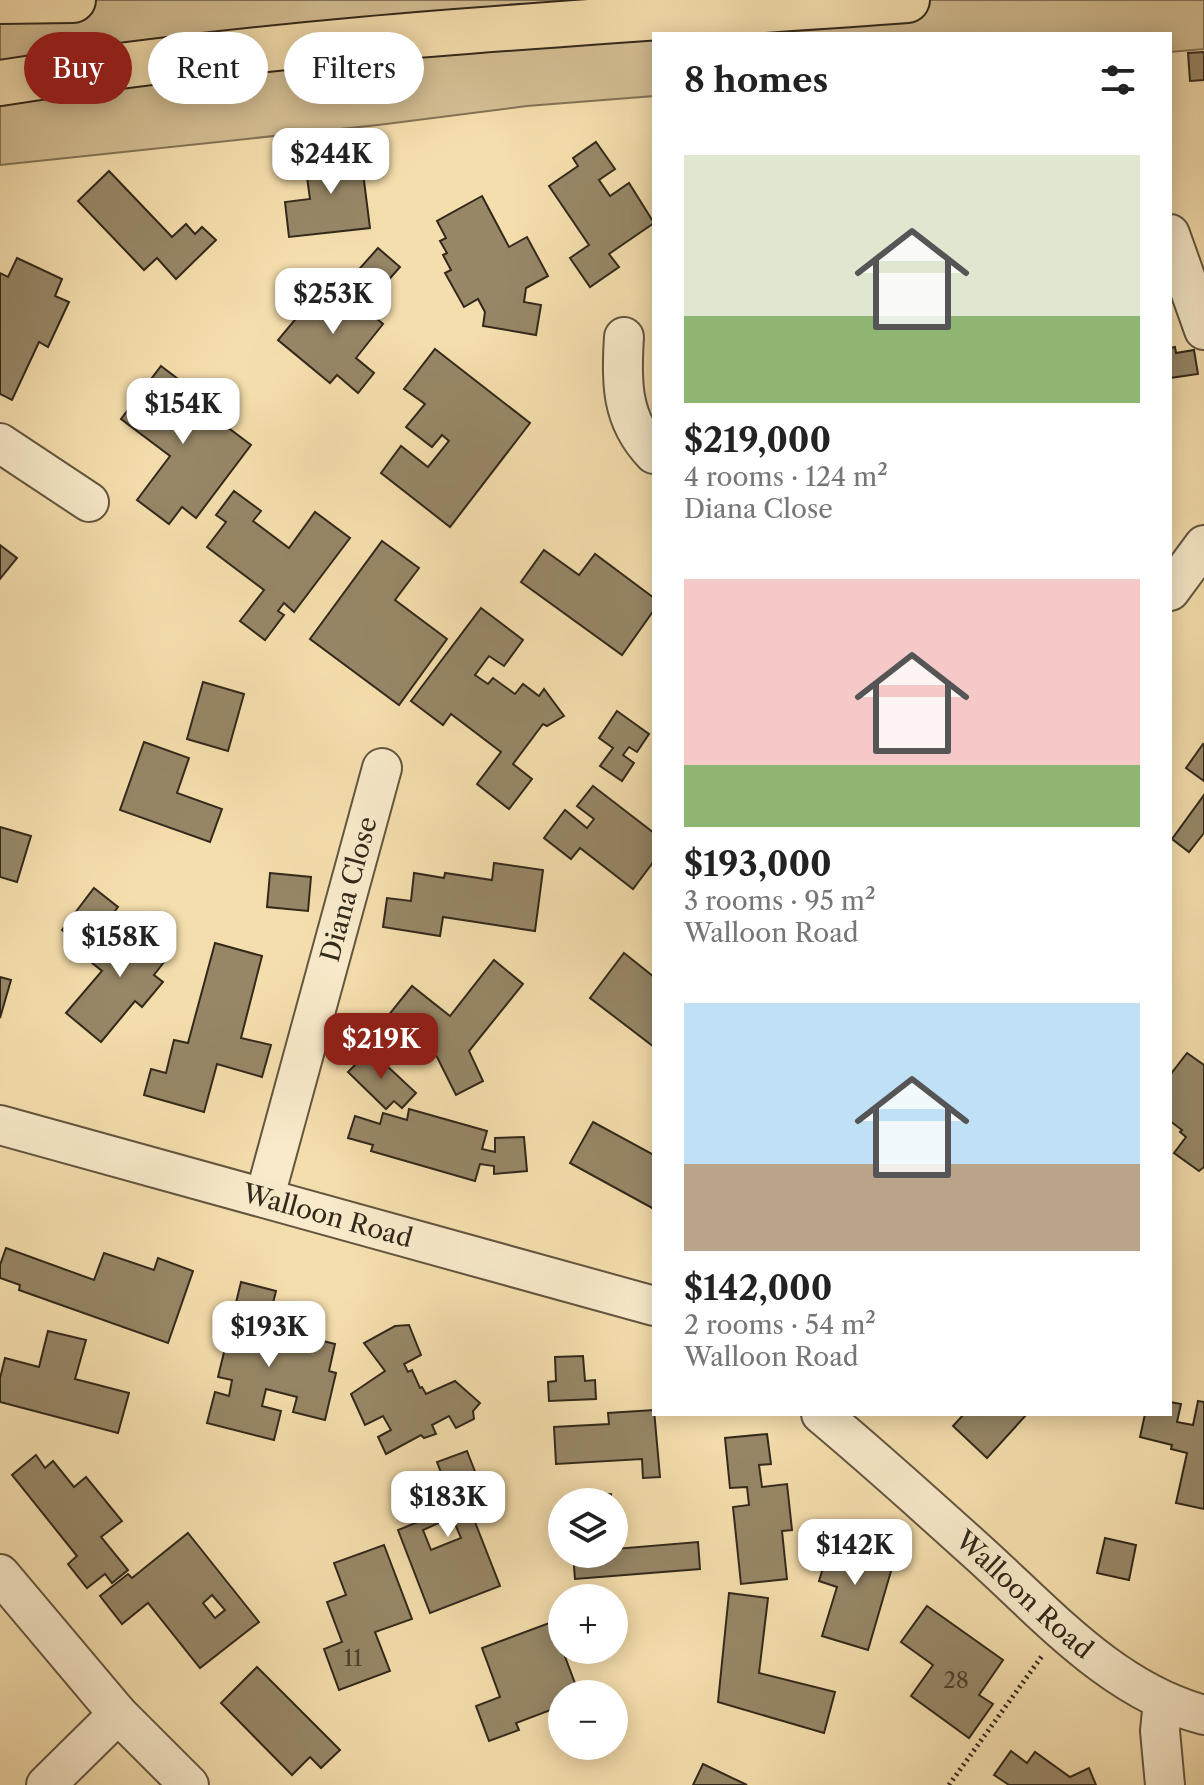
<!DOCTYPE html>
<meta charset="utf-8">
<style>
:root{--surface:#fff;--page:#f6f6f6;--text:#222;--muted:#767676;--accent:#8f2418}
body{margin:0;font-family:"Libre Caslon Text",serif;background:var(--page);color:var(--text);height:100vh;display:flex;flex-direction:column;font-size:30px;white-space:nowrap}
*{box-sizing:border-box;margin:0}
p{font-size:26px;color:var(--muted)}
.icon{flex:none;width:44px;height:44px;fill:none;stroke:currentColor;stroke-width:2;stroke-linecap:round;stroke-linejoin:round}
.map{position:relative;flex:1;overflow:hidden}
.panel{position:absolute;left:652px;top:32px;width:520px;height:1384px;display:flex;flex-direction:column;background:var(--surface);border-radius:0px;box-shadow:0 4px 20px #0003}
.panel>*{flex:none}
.guide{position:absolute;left:24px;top:32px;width:508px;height:72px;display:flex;gap:16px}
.buttons{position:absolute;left:548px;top:1488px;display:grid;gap:16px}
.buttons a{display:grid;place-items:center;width:80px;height:80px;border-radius:50%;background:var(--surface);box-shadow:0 4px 20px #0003;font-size:40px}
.price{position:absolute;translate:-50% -68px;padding:0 18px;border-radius:16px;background:#fff;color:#222;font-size:26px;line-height:52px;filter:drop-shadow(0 2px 4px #0008)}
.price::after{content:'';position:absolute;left:50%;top:48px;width:24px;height:18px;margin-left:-12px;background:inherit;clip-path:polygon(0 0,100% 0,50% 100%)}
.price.current{background:var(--accent);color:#fff}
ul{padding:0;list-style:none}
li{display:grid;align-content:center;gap:16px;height:424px;padding:0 32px}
li span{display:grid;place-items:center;height:248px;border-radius:0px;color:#555}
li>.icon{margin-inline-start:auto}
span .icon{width:144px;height:144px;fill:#fffc;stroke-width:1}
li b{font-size:34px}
h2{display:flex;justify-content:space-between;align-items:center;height:96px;padding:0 32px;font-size:34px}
.chip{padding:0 28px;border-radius:36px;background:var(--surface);box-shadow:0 4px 20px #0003;font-size:28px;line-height:72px}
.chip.current{background:var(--accent);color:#fff}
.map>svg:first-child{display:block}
</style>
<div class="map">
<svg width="1204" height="1785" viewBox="0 0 1204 1785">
<rect width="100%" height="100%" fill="#f5dead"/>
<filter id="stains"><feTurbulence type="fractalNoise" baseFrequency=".0025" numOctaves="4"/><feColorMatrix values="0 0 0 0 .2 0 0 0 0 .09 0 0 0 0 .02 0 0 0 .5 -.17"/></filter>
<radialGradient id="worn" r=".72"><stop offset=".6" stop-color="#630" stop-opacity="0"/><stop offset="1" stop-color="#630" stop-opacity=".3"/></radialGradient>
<path fill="#d4bf94" stroke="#837458" stroke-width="2" d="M0,0H1204V49L1170,52V34H654V96L527,106L378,125L0,165Z"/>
<g fill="#978767" stroke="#32291c" stroke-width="2" fill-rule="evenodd">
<path d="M1204,52V80L1190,81L1188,53Z"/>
<path d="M596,142L615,169L599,180L610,196L629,183L654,223L609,254L619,267L590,287L570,258L589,245L549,186L578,166L573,158Z"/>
<path d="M360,149L370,228L289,237L285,202L310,199L304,155Z"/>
<path d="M109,171L172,237L186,224L195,234L202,227L216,240L176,279L157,258L144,270L78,201Z"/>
<path d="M482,196L509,247L527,237L548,276L526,288L524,302L541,305L536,335L483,326L485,312L478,299L464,307L445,273L451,270L443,255L447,253L440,241L446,238L437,221Z"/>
<path d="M378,248L400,267L376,294L354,275Z"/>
<path d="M17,258L62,279L55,296L69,302L48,347L39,342L12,400L0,394V273L8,277Z"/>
<path d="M329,279L383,324L356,358L374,373L358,393L337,375L330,383L278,340Z"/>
<path d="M1175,347L1176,353L1194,350L1198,374L1170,378V348Z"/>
<path d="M435,349L530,423L450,527L381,473L401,446L428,467L449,441L442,435L432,447L406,427L425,404L404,389Z"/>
<path d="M161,366L207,401L202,408L251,445L196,518L182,507L169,524L137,500L170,456L121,419Z"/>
<path d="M234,491L261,511L253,521L289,548L315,512L350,538L294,612L284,603L278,611L284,615L265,640L240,621L264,590L207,547L226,522L216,515Z"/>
<path d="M382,541L419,568L395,600L447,639L399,705L310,639Z"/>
<path d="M0,545L17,558L0,579Z"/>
<path d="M544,550L579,575L595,554L654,598V610L622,655L521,582Z"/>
<path d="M481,608L523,640L504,666L489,656L475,675L488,684L493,678L515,694L523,684L539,696L544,689L564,716L547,726L543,724L513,764L532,779L509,809L477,784L501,752L451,714L443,725L411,701Z"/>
<path d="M203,682L244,694L228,751L187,739Z"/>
<path d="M617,711L649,734L637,752L629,747L623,755L634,763L622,781L600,766L613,748L599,738Z"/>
<path d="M144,742L189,758L177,793L222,809L210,842L120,810Z"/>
<path d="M1203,744L1204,745V781L1186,768Z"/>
<path d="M593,786L654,833V861L633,889L580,848L571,859L544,838L565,810L587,828L594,819L577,806Z"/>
<path d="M1204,795V833L1189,852L1172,839Z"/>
<path d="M0,827L31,836L17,882L0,877Z"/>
<path d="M494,863L543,870L535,931L443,917L440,936L383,927L387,898L411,901L414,873L444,878L445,873L492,880Z"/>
<path d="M270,873L311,877L308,911L267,907Z"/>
<path d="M94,888L118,907L86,949L62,930Z"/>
<path d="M128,917L171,953L154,975L163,982L142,1007L135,1001L101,1042L66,1013L102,971L91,962Z"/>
<path d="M215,943L262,956L241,1038L271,1045L262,1077L217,1064L204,1112L144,1095L151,1069L166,1073L174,1040L188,1043Z"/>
<path d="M624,953L654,977V1047L590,998Z"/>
<path d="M494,960L523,984L469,1051L483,1081L456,1095L434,1051L404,1027L382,1054L367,1042L412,986L450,1016Z"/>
<path d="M0,977L11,980L0,1018Z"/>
<path d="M370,1050L416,1093L402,1108L394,1101L386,1109L348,1072Z"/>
<path d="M1187,1053L1204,1065V1167L1199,1171L1174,1153L1186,1137L1180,1132L1182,1130L1170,1121V1075Z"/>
<path d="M409,1109L487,1131L482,1149L495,1152V1138L524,1137L527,1171L494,1174V1166L480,1164L475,1181L371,1151L373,1145L348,1138L355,1116L380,1124L383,1113L407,1120Z"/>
<path d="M593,1122L654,1155V1209L570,1163Z"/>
<path d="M6,1248L94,1280L104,1253L154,1270L158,1258L193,1271L168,1343L19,1290L20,1285L0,1278V1265Z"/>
<path d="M241,1282L276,1291L267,1327L335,1344L329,1371L336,1373L325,1420L293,1412L297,1397L266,1389L262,1406L281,1411L274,1440L207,1423L215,1392L229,1396L232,1380L218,1377Z"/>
<path d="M409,1325L421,1355L404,1364L408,1372L412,1370L420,1388L422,1387L426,1394L455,1381L480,1403L473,1411L474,1419L456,1428L449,1416L432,1425L436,1434L424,1438L421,1435L386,1454L378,1437L391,1430L383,1416L365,1425L351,1394L385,1371L364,1343L395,1326Z"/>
<path d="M48,1331L86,1340L75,1379L129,1393L118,1433L0,1402V1378L5,1358L39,1367Z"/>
<path d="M583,1356L585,1381L595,1380L596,1399L549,1401L548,1382L556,1381L555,1357Z"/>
<path d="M1198,1401L1204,1402V1509L1176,1503L1187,1453L1171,1449L1172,1445L1140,1437L1145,1414H1170V1402L1181,1404L1177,1422L1193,1425Z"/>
<path d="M654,1410L660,1477L643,1478L642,1459L556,1464L554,1427L609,1424L608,1413Z"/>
<path d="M964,1414H1027L987,1458L953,1426Z"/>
<path d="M767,1434L771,1464L759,1465L762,1487L787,1484L792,1530L782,1531L787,1579L741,1584L733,1507L749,1505L747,1487L730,1488L725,1438Z"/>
<path d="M467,1451L481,1487L464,1494L500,1586L430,1613L398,1530L418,1522L408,1497L445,1483L437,1462ZM452,1517L461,1538L431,1550L423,1530Z"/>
<path d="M36,1455L45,1468L53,1461L74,1487L86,1477L122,1521L101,1537L128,1570L112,1583L105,1574L87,1588L68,1564L77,1556L12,1475Z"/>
<path d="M611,1494V1502H569L568,1497Z"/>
<path d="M835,1529L878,1542L876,1548L896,1554L868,1650L822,1636L837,1587L819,1581Z"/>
<path d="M188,1533L259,1622L200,1668L148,1603L122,1624L100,1596L128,1574L132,1578ZM212,1595L225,1610L215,1618L203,1603Z"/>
<path d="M614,1535L615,1549L698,1542L700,1569L575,1579L573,1554H614Z"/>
<path d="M1105,1538L1136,1545L1129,1580L1097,1573Z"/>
<path d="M384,1545L412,1619L375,1632L390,1671L339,1690L324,1649L342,1642L327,1602L346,1595L334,1563Z"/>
<path d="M729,1593L768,1598L759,1673L835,1692L824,1733L718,1702Z"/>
<path d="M927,1606L1003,1660L979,1695L993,1704L969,1738L911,1696L933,1665L901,1642Z"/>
<path d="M552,1622L579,1694H562V1718L557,1720L553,1709L516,1723L519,1730L489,1741L476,1706L500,1697L482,1648Z"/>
<path d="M257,1667L340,1750L321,1768L310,1757L292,1775L221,1703Z"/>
<path d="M1011,1751L1027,1763L1035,1752L1070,1777L1089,1768L1096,1785H1009L994,1775Z"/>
<path d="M703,1764L747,1785H693Z"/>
</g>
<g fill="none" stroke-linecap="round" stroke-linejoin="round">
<g stroke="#635640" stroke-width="42">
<g id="minor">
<path d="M1170,234L1204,330"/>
<path d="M624,337C621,382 621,420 654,454"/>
<path d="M0,443L89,502"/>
<path d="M1170,591L1204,545"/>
<path id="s1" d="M0,1125L654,1306"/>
<path id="s2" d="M265,1196L382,768"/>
<path id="s3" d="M821,1414C876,1460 929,1508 982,1556C1049,1617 1114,1691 1204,1715"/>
<path d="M0,1574L118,1714L189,1785"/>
<path d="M1163,1701L1160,1731L1165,1785"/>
<path d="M46,1785L118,1714"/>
</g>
</g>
<g stroke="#32291c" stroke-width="48">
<g id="highway">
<path d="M0,1L73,0"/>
<path d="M0,83C300,36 604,22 907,0"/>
</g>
</g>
<path stroke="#32291c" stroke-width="5" stroke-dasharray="2 4" stroke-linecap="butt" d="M949,1785L1042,1656"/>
<use href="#minor" stroke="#f8eaca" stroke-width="38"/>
<use href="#highway" stroke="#f5dead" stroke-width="44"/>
</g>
<g text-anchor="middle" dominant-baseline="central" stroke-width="8" stroke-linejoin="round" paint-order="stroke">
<g font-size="22" fill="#4b402f">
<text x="353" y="1658">11</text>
<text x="956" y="1680">28</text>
</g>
<g font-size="26" fill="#32291c" stroke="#f8eaca">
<text stroke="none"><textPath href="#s2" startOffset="318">Diana Close</textPath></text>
<text stroke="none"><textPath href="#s1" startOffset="340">Walloon Road</textPath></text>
<text stroke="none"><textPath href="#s3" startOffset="272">Walloon Road</textPath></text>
</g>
</g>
<rect width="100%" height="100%" filter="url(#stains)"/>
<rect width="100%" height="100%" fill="url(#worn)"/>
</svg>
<div class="buttons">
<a><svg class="icon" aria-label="layers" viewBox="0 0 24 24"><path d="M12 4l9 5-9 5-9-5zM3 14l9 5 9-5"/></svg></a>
<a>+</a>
<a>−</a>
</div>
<b class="price" style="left:331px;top:196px">$244K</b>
<b class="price" style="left:333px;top:336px">$253K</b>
<b class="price" style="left:183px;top:446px">$154K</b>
<b class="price" style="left:120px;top:979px">$158K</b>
<b class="price current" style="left:381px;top:1081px">$219K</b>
<b class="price" style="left:269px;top:1369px">$193K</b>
<b class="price" style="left:448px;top:1539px">$183K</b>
<b class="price" style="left:855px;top:1587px">$142K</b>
<div class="guide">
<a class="chip current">Buy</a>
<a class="chip">Rent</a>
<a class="chip">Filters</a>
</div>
<section class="panel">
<h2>8 homes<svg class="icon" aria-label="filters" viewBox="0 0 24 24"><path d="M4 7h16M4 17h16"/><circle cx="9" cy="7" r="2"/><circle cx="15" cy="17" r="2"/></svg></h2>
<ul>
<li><span style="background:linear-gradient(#dfe7d0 65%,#8fb573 0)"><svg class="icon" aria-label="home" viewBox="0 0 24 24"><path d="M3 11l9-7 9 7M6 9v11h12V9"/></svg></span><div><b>$219,000</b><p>4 rooms · 124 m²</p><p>Diana Close</p></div></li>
<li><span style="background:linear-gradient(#f6c9c9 75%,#8fb573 0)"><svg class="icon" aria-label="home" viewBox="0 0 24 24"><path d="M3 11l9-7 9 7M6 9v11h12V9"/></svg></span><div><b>$193,000</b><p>3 rooms · 95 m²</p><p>Walloon Road</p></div></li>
<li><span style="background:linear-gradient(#bfe0f5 65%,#b9a48a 0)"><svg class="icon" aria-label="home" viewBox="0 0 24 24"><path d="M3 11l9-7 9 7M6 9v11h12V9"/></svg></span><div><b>$142,000</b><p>2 rooms · 54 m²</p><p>Walloon Road</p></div></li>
</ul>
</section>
</div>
